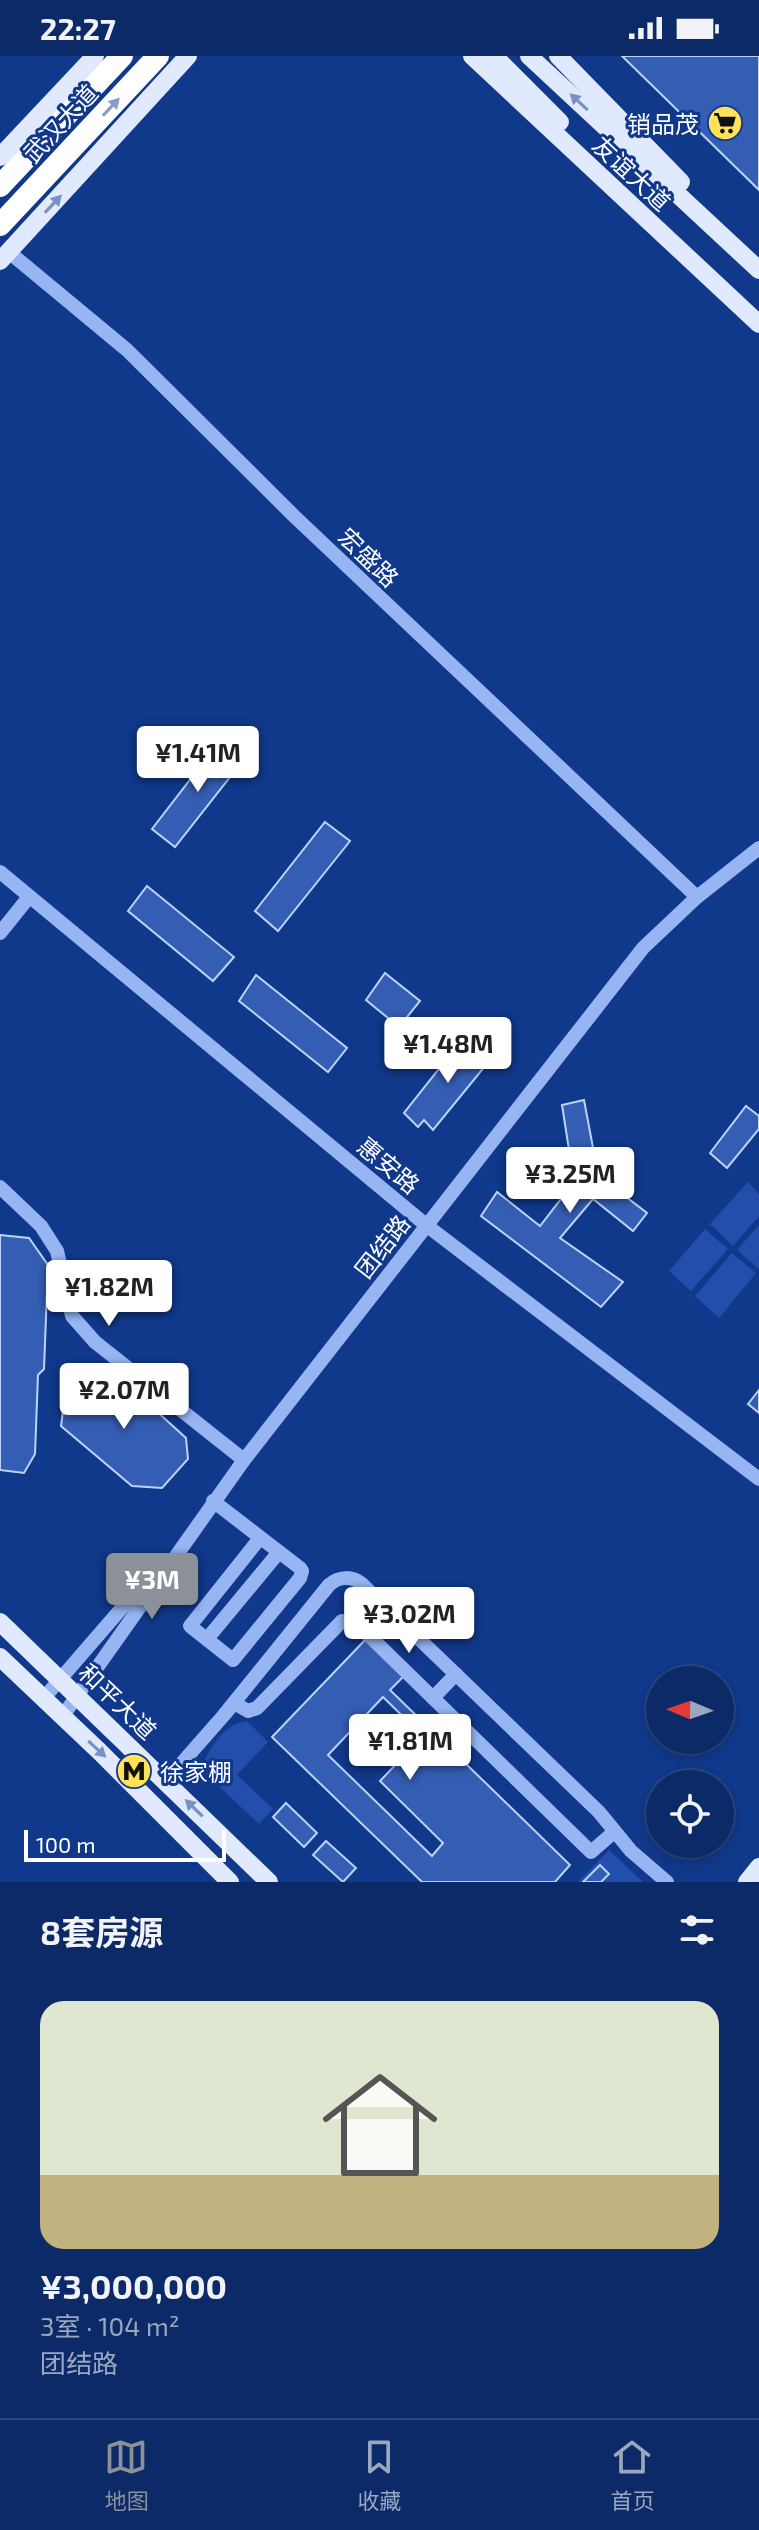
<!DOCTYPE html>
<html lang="zh">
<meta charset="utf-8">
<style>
:root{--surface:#0c2a68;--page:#1a3671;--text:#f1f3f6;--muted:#9aa7c0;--line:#2c467c;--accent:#8c9099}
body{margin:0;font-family:"Exo 2","Noto Sans SC",sans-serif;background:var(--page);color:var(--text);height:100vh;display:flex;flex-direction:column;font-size:30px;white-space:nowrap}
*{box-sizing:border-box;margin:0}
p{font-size:26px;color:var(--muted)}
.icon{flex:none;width:44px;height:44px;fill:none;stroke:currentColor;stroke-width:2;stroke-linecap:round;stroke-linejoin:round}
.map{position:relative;height:1826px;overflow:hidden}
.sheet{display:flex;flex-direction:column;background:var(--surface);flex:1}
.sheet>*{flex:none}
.needle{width:52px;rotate:272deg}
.buttons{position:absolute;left:646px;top:1610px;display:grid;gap:16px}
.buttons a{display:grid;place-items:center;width:88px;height:88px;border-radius:50%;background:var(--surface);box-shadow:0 4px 12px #0003,0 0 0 2px var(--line);font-size:40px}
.scale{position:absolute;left:24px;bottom:20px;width:202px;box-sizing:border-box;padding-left:8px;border:4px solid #fff;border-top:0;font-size:22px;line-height:28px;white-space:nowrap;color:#fff;-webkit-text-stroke:6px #10388b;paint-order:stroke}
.price{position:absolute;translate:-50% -68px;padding:0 18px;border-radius:8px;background:#fff;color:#222;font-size:26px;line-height:52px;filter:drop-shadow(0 2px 4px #0008)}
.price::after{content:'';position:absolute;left:50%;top:48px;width:24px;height:18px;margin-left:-12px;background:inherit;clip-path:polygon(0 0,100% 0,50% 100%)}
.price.current{background:var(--accent);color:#fff}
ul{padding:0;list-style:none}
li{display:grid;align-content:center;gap:16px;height:424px;padding:0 40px}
li span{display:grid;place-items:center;height:248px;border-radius:24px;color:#555}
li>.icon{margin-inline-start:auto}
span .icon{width:144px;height:144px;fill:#fffc;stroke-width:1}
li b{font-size:34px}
h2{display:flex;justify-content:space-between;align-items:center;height:96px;padding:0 40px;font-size:34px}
.status{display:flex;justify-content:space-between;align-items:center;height:56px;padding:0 40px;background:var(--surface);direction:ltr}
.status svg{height:22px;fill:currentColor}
.menu{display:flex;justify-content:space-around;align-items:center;height:112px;border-top:2px solid var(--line);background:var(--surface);font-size:22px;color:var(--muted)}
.menu a{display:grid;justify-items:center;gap:4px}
.menu .current{color:var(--accent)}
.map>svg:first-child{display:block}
</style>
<div class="status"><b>22:27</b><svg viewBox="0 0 49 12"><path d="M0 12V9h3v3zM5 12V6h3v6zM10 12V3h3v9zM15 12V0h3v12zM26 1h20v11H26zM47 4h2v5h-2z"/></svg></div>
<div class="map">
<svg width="759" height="1826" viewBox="0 0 759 1826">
<rect width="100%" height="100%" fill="#10388b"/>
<g fill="#214fab">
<path d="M748,1126L759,1138V1160L733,1190L710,1168Z"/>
<path d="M759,1169V1213L737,1194Z"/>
<path d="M705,1173L728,1193L691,1235L669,1215Z"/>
<path d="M732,1197L756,1217L719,1262L695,1240Z"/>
<path d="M247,1665L268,1686L237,1719L273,1753L259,1768L201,1713C209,1693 223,1668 247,1665Z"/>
<path d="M609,1794L643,1826H578Z"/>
</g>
<g fill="#345eb3" stroke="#bdd3fd" stroke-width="2" fill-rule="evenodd">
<path d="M622,0H759V134Z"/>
<path d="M219,686L245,702L175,791L152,773Z"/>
<path d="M325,766L350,785L278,875L255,855Z"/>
<path d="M147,830L234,901L213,925L128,855Z"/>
<path d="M385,917L420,945L399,971L366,944Z"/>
<path d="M256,919L347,992L328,1016L239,945Z"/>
<path d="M465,980L490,1004L433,1074L424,1064L418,1071L404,1057Z"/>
<path d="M584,1044L597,1113L604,1124L647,1157L633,1175L593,1143L560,1182L623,1226L601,1251L481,1160L497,1136L540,1170L574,1126L562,1049Z"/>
<path d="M746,1050L759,1060V1073L727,1112L710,1097Z"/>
<path d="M0,1179L29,1182L48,1209L44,1313L38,1319L35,1398L24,1417L0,1414Z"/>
<path d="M109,1312L186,1382L188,1403L162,1432L132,1430L61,1370L64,1347L93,1315Z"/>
<path d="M759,1334V1357L748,1348Z"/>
<path d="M366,1583L404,1620L390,1634L570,1809L555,1826H422L272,1681ZM383,1641L423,1680L380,1725L443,1787L432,1800L328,1699Z"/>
<path d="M286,1747L317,1777L304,1791L273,1761Z"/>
<path d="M326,1785L356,1812L343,1826L313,1799Z"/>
<path d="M600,1809L609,1818L601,1826H583Z"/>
</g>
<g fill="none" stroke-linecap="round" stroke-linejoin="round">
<g stroke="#96b5f2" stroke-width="14">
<path d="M9,196L127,294L294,460L697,841"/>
<path d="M0,816L426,1169L759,1423"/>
<path d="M0,877L29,841"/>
<path d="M0,1131L41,1170L57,1195L72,1260L95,1286L244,1404"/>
<path d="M213,1445L300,1512L302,1515L300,1522L233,1604L190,1570L260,1482"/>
<path d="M207,1583L279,1496"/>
<path d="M433,1642L456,1618"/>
<path d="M43,1643L153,1516"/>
<path d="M234,1647L248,1655L257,1652L342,1565H354L591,1796L614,1776"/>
<path d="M62,1661L244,1404L643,892L697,841L759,792"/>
<path d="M166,1725L224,1659L329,1529C339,1520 352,1520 362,1528L599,1756L631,1795L667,1826"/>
</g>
<g stroke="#e1e9ff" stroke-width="18">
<path d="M472,0L759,268"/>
<path d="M494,0L560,66"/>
<path d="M529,0L759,214"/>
<path d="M558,0L681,126"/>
<path d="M0,101L95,0"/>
<path d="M0,205L188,0"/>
<path d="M0,1566L269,1826"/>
<path d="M0,1601L100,1696L230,1826"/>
<path d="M747,1826L759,1811"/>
</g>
<g stroke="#fff" stroke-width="22">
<path d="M0,130L122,0"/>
<path d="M0,169L158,0"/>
</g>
</g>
<defs><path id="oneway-solid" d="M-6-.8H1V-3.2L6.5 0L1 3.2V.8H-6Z" transform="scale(2)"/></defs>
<g fill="#7890c5">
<use href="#oneway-solid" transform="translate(579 46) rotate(-137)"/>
<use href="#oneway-solid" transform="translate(53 148) rotate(-47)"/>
<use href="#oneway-solid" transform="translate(97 1693) rotate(43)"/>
<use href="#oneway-solid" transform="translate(194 1752) rotate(-136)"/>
</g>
<use fill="#889cc5" href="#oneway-solid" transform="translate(111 51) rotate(-47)"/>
<defs>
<g id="supermarket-disc" transform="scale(1.8)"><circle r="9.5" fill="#ffe257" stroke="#10388b"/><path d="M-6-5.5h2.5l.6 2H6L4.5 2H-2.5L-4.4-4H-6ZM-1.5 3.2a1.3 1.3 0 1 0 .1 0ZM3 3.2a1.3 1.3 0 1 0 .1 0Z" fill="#111"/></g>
<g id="metro-disc" transform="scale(1.8)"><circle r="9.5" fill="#ffe257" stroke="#10388b"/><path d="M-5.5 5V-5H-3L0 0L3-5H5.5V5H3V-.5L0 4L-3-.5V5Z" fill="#111"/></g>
</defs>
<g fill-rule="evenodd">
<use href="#supermarket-disc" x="725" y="67"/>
<use href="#metro-disc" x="134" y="1715"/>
</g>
<g text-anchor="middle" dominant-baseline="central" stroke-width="6" stroke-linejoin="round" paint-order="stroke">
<g font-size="24" fill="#fff" stroke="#10388b">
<text transform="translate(60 67) rotate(-47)">武汉大道</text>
<text transform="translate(632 117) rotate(43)">友谊大道</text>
<text transform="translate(369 501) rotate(44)">宏盛路</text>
<text transform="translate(389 1109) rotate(40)">惠安路</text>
<text transform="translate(382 1190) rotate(-52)">团结路</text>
<text transform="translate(118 1645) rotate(44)">和平大道</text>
</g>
<g font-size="24" fill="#fff" stroke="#10388b" text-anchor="end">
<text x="699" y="67">销品茂</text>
<text x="160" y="1715" text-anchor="start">徐家棚</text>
</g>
</g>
</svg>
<div class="buttons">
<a><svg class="needle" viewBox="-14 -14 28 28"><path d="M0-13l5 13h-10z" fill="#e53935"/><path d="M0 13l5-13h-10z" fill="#9aa7c0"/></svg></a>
<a><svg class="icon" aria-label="locate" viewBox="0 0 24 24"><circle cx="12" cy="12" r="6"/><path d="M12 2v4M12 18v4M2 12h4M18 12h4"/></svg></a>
</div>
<div class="scale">100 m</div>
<b class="price" style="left:198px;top:738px">¥1.41M</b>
<b class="price" style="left:448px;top:1029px">¥1.48M</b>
<b class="price" style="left:570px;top:1159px">¥3.25M</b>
<b class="price" style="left:109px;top:1272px">¥1.82M</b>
<b class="price" style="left:124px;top:1375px">¥2.07M</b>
<b class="price current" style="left:152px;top:1565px">¥3M</b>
<b class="price" style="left:409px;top:1599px">¥3.02M</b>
<b class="price" style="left:410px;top:1726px">¥1.81M</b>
</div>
<section class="sheet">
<h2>8套房源<svg class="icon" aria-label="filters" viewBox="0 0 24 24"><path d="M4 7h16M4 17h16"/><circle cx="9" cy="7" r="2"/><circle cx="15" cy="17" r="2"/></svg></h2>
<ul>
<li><span style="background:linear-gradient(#dfe7d0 70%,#c2b280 0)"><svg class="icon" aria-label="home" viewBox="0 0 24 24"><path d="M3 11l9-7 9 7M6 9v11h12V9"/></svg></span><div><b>¥3,000,000</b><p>3室 · 104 m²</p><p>团结路</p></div></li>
</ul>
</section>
<nav class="menu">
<a class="current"><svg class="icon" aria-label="map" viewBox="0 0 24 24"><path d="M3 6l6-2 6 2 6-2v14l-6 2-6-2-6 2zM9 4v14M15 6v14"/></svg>地图</a>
<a><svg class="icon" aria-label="saved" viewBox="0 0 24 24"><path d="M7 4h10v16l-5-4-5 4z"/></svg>收藏</a>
<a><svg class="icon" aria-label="home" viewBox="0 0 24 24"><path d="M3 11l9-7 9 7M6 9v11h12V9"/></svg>首页</a>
</nav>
